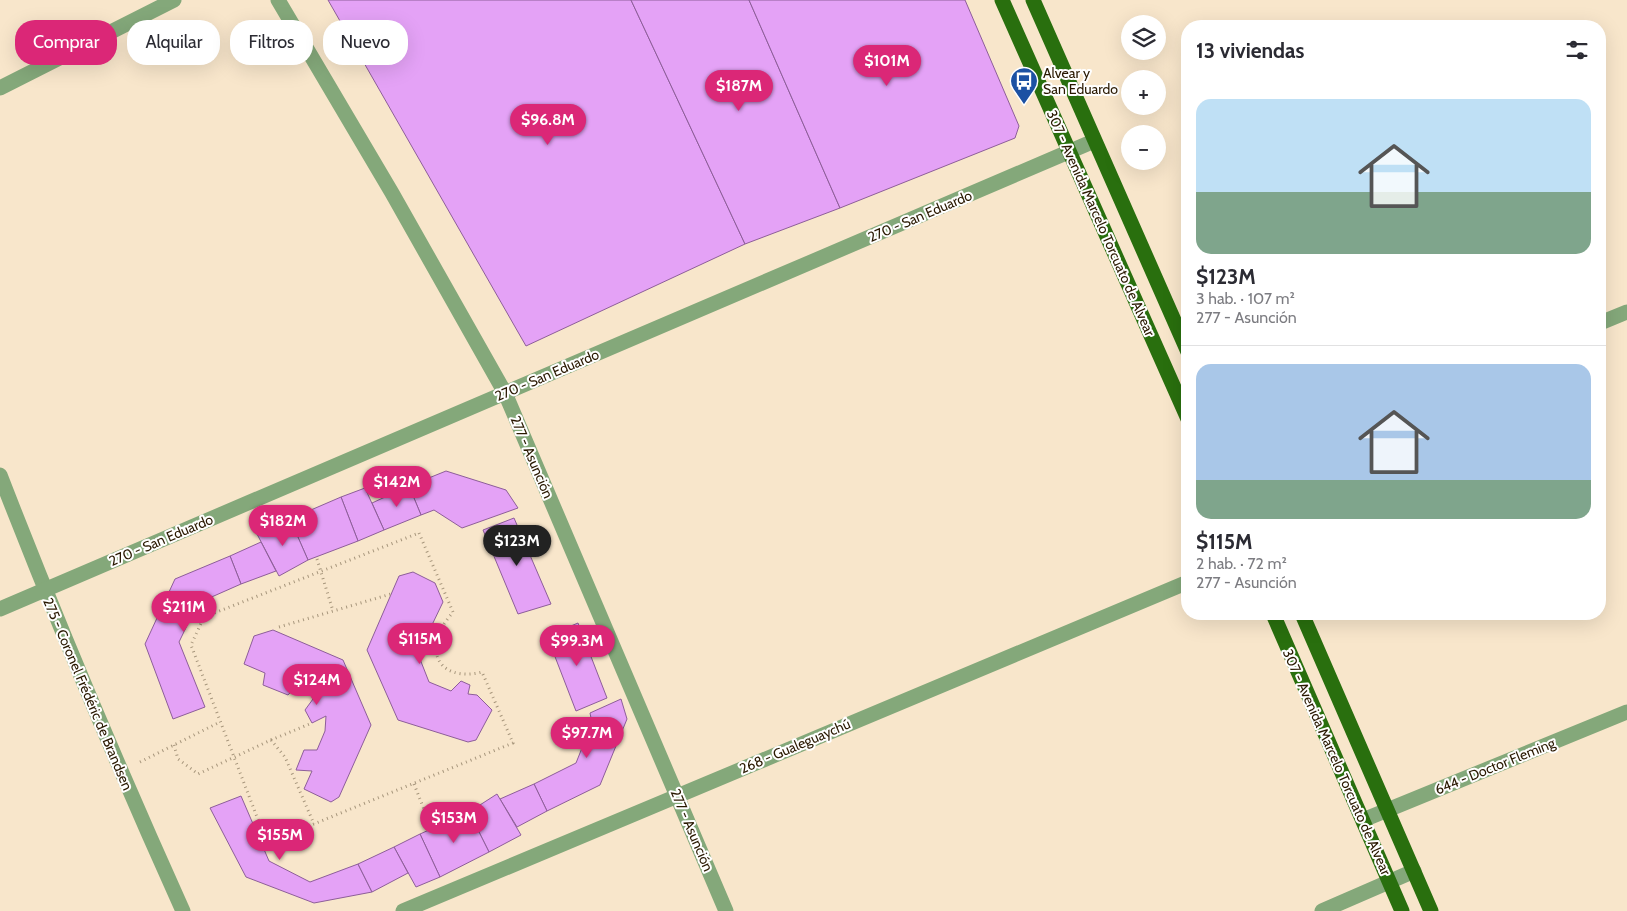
<!DOCTYPE html>
<html lang="es">
<meta charset="utf-8">
<style>
:root{--surface:#fff;--page:#f7f7f7;--text:#2b2b33;--muted:#7c7c81;--line:#e1e1e2;--accent:#db2777}
body{margin:0;font-family:Cabin,sans-serif;background:var(--page);color:var(--text);height:100vh;display:flex;flex-direction:column;font-size:19px;white-space:nowrap}
*{box-sizing:border-box;margin:0}
p{font-size:16px;color:var(--muted)}
.icon{flex:none;width:28px;height:28px;fill:none;stroke:currentColor;stroke-width:2;stroke-linecap:round;stroke-linejoin:round}
.map{position:relative;flex:1;overflow:hidden}
.side{position:absolute;left:1181px;top:20px;width:425px;height:600px;display:flex;flex-direction:column;background:var(--surface);border-radius:20px;box-shadow:0 5px 20px #0002}
.side>*{flex:none}
.banner{position:absolute;left:15px;top:20px;width:475px;height:45px;display:flex;gap:10px}
.buttons{position:absolute;left:1121px;top:15px;display:grid;gap:10px}
.buttons a{display:grid;place-items:center;width:45px;height:45px;border-radius:50%;background:var(--surface);box-shadow:0 5px 20px #0002;font-size:25px}
.price{position:absolute;translate:-50% -42px;padding:0 11px;border-radius:18px;background:var(--accent);color:#fff;font-size:16px;line-height:32px;filter:drop-shadow(0 1px 2px #0008)}
.price::after{content:'';position:absolute;left:50%;top:30px;width:15px;height:11px;margin-left:-8px;background:inherit;clip-path:polygon(0 0,100% 0,50% 100%)}
.price.active{background:#222;color:#fff}
ul{padding:0;list-style:none}
li{display:grid;align-content:center;gap:10px;height:265px;padding:0 15px}
li+li{border-top:1px solid var(--line)}
li span{display:grid;place-items:center;height:155px;border-radius:15px;color:#555}
li>.icon{margin-inline-start:auto}
span .icon{width:90px;height:90px;fill:#fffc;stroke-width:1}
li b{font-size:21px}
h2{display:flex;justify-content:space-between;align-items:center;height:60px;padding:0 15px;font-size:21px}
.chip{padding:0 18px;border-radius:20px;background:var(--surface);box-shadow:0 5px 20px #0002;font-size:18px;line-height:45px}
.chip.active{background:var(--accent);color:#fff}
.map>svg:first-child{display:block}
</style>
<div class="map">
<svg width="1627" height="911" viewBox="0 0 1627 911">
<rect width="100%" height="100%" fill="#f8e6cb"/>
<g fill="#e4a2f6" stroke="#8d5e99">
<path d="M328,0H631L745,244L526,346Z"/>
<path d="M631,0H749L840,208L745,244Z"/>
<path d="M749,0H965L1019,126L1015,138L840,208Z"/>
<path d="M446,471L506,490L518,508L462,528L434,510L421,515L409,486Z"/>
<path d="M409,486L421,515L384,530L372,503Z"/>
<path d="M365,488L384,530L358,541L341,497Z"/>
<path d="M341,497L358,541L308,560L290,519Z"/>
<path d="M514,518L551,604L518,614L483,530Z"/>
<path d="M290,519L308,560L279,576L257,534Z"/>
<path d="M261,542L276,571L241,584L230,556Z"/>
<path d="M230,556L241,584L198,603L179,642L205,707L173,719L145,644L175,579Z"/>
<path d="M413,572L435,583L443,602L418,654L429,682L451,691L461,681L470,685L468,694L477,695L492,710L476,740L468,742L398,720L367,650L399,576Z"/>
<path d="M578,623L607,698L576,711L547,636Z"/>
<path d="M273,630L343,660L371,725L339,797L331,802L304,789L312,771L296,770L304,750H317L325,731L326,716L312,723L305,710L313,699L310,692L298,684L288,695L263,685L265,673L244,664L254,636Z"/>
<path d="M621,699L627,719L600,785L547,811L534,784L576,763L592,723L590,713Z"/>
<path d="M534,784L547,811L517,827L500,799Z"/>
<path d="M497,794L521,835L489,852L469,812Z"/>
<path d="M241,796L269,861L310,882L358,864L372,892L314,903L246,877L210,808Z"/>
<path d="M469,812L489,852L440,877L420,834Z"/>
<path d="M420,834L440,877L416,887L394,847Z"/>
<path d="M394,847L408,873L372,892L358,864Z"/>
</g>
<g fill="none" stroke-linecap="round" stroke-linejoin="round">
<g stroke="#a7967c" stroke-width="3" stroke-dasharray="1 4" stroke-linecap="butt">
<path d="M419,533L453,612C445,622 433,637 436,651C439,674 464,677 482,672L513,743L267,843L191,645L204,617Z"/>
<path d="M317,559L333,611"/>
<path d="M279,627L391,594"/>
<path d="M271,740L312,723"/>
<path d="M174,745L178,759L198,774L271,740L285,757L314,824"/>
<path d="M140,762L220,722"/>
<path d="M414,784L431,827"/>
</g>
<g stroke="#84a87a" stroke-width="15">
<path d="M278,0L392,193L505,393L726,911"/>
<path d="M0,88L174,0"/>
<path d="M1600,323L1627,312"/>
<path d="M0,475C57,622 118,767 183,911"/>
<path d="M0,609L1094,141"/>
<path d="M1363,820L1627,712"/>
<path d="M403,911L1188,582"/>
<path d="M1322,911L1414,871"/>
</g>
<g stroke="#296f0e" stroke-width="15">
<path d="M1002,0L1188,419"/>
<path d="M1033,0L1188,352"/>
<path d="M1273,614L1402,911"/>
<path d="M1302,614L1431,911"/>
</g>
</g>
<defs>
<g id="bus-pin" transform="scale(1.4375)"><path d="M0 17L-7.5 6A9.5 9.5 0 1 1 7.5 6Z" fill="#1c51a3" stroke="#fff"/><path d="M-5-6H5V4H4V6H2V4H-2V6H-4V4H-5ZM-3.5-4V0h7V-4ZM-3.5 1.2v1.5H-2V1.2ZM2 1.2v1.5H3.5V1.2Z" fill="#fff"/></g>
</defs>
<g fill-rule="evenodd">
<use href="#bus-pin" x="1024" y="81"/>
</g>
<g text-anchor="middle" dominant-baseline="central" stroke-width="4" stroke-linejoin="round" paint-order="stroke">
<g font-size="14" fill="#291800" stroke="#fff" text-anchor="start">
<text x="1043" y="73">Alvear y<tspan x="1043" dy="16">San Eduardo</tspan></text>
</g>
<g font-size="14" fill="#291800" stroke="#fff">
<text transform="translate(920 216) rotate(-23)">270 - San Eduardo</text>
<text transform="translate(1101 223) rotate(66)">307 - Avenida Marcelo Torcuato de Alvear</text>
<text transform="translate(547 375) rotate(-23)">270 - San Eduardo</text>
<text transform="translate(532 457) rotate(67)">277 - Asunción</text>
<text transform="translate(161 540) rotate(-23)">270 - San Eduardo</text>
<text transform="translate(88 694) rotate(67)">275 - Coronel Frédéric de Brandsen</text>
<text transform="translate(795 746) rotate(-23)">268 - Gualeguaychú</text>
<text transform="translate(1337 762) rotate(66)">307 - Avenida Marcelo Torcuato de Alvear</text>
<text transform="translate(1495 766) rotate(-22)">644 - Doctor Fleming</text>
<text transform="translate(692 830) rotate(67)">277 - Asunción</text>
</g>
</g>
</svg>
<div class="buttons">
<a><svg class="icon" aria-label="layers" viewBox="0 0 24 24"><path d="M12 4l9 5-9 5-9-5zM3 14l9 5 9-5"/></svg></a>
<a>+</a>
<a>−</a>
</div>
<b class="price" style="left:887px;top:87px">$101M</b>
<b class="price" style="left:739px;top:112px">$187M</b>
<b class="price" style="left:548px;top:146px">$96.8M</b>
<b class="price" style="left:397px;top:508px">$142M</b>
<b class="price" style="left:283px;top:547px">$182M</b>
<b class="price active" style="left:517px;top:567px">$123M</b>
<b class="price" style="left:184px;top:633px">$211M</b>
<b class="price" style="left:420px;top:665px">$115M</b>
<b class="price" style="left:577px;top:667px">$99.3M</b>
<b class="price" style="left:317px;top:706px">$124M</b>
<b class="price" style="left:587px;top:759px">$97.7M</b>
<b class="price" style="left:454px;top:844px">$153M</b>
<b class="price" style="left:280px;top:861px">$155M</b>
<div class="banner">
<a class="chip active">Comprar</a>
<a class="chip">Alquilar</a>
<a class="chip">Filtros</a>
<a class="chip">Nuevo</a>
</div>
<section class="side">
<h2>13 viviendas<svg class="icon" aria-label="filters" viewBox="0 0 24 24"><path d="M4 7h16M4 17h16"/><circle cx="9" cy="7" r="2"/><circle cx="15" cy="17" r="2"/></svg></h2>
<ul>
<li><span style="background:linear-gradient(#bfe0f5 60%,#7fa58c 0)"><svg class="icon" aria-label="home" viewBox="0 0 24 24"><path d="M3 11l9-7 9 7M6 9v11h12V9"/></svg></span><div><b>$123M</b><p>3 hab. · 107 m²</p><p>277 - Asunción</p></div></li>
<li><span style="background:linear-gradient(#a9c7e8 75%,#7fa58c 0)"><svg class="icon" aria-label="home" viewBox="0 0 24 24"><path d="M3 11l9-7 9 7M6 9v11h12V9"/></svg></span><div><b>$115M</b><p>2 hab. · 72 m²</p><p>277 - Asunción</p></div></li>
</ul>
</section>
</div>
